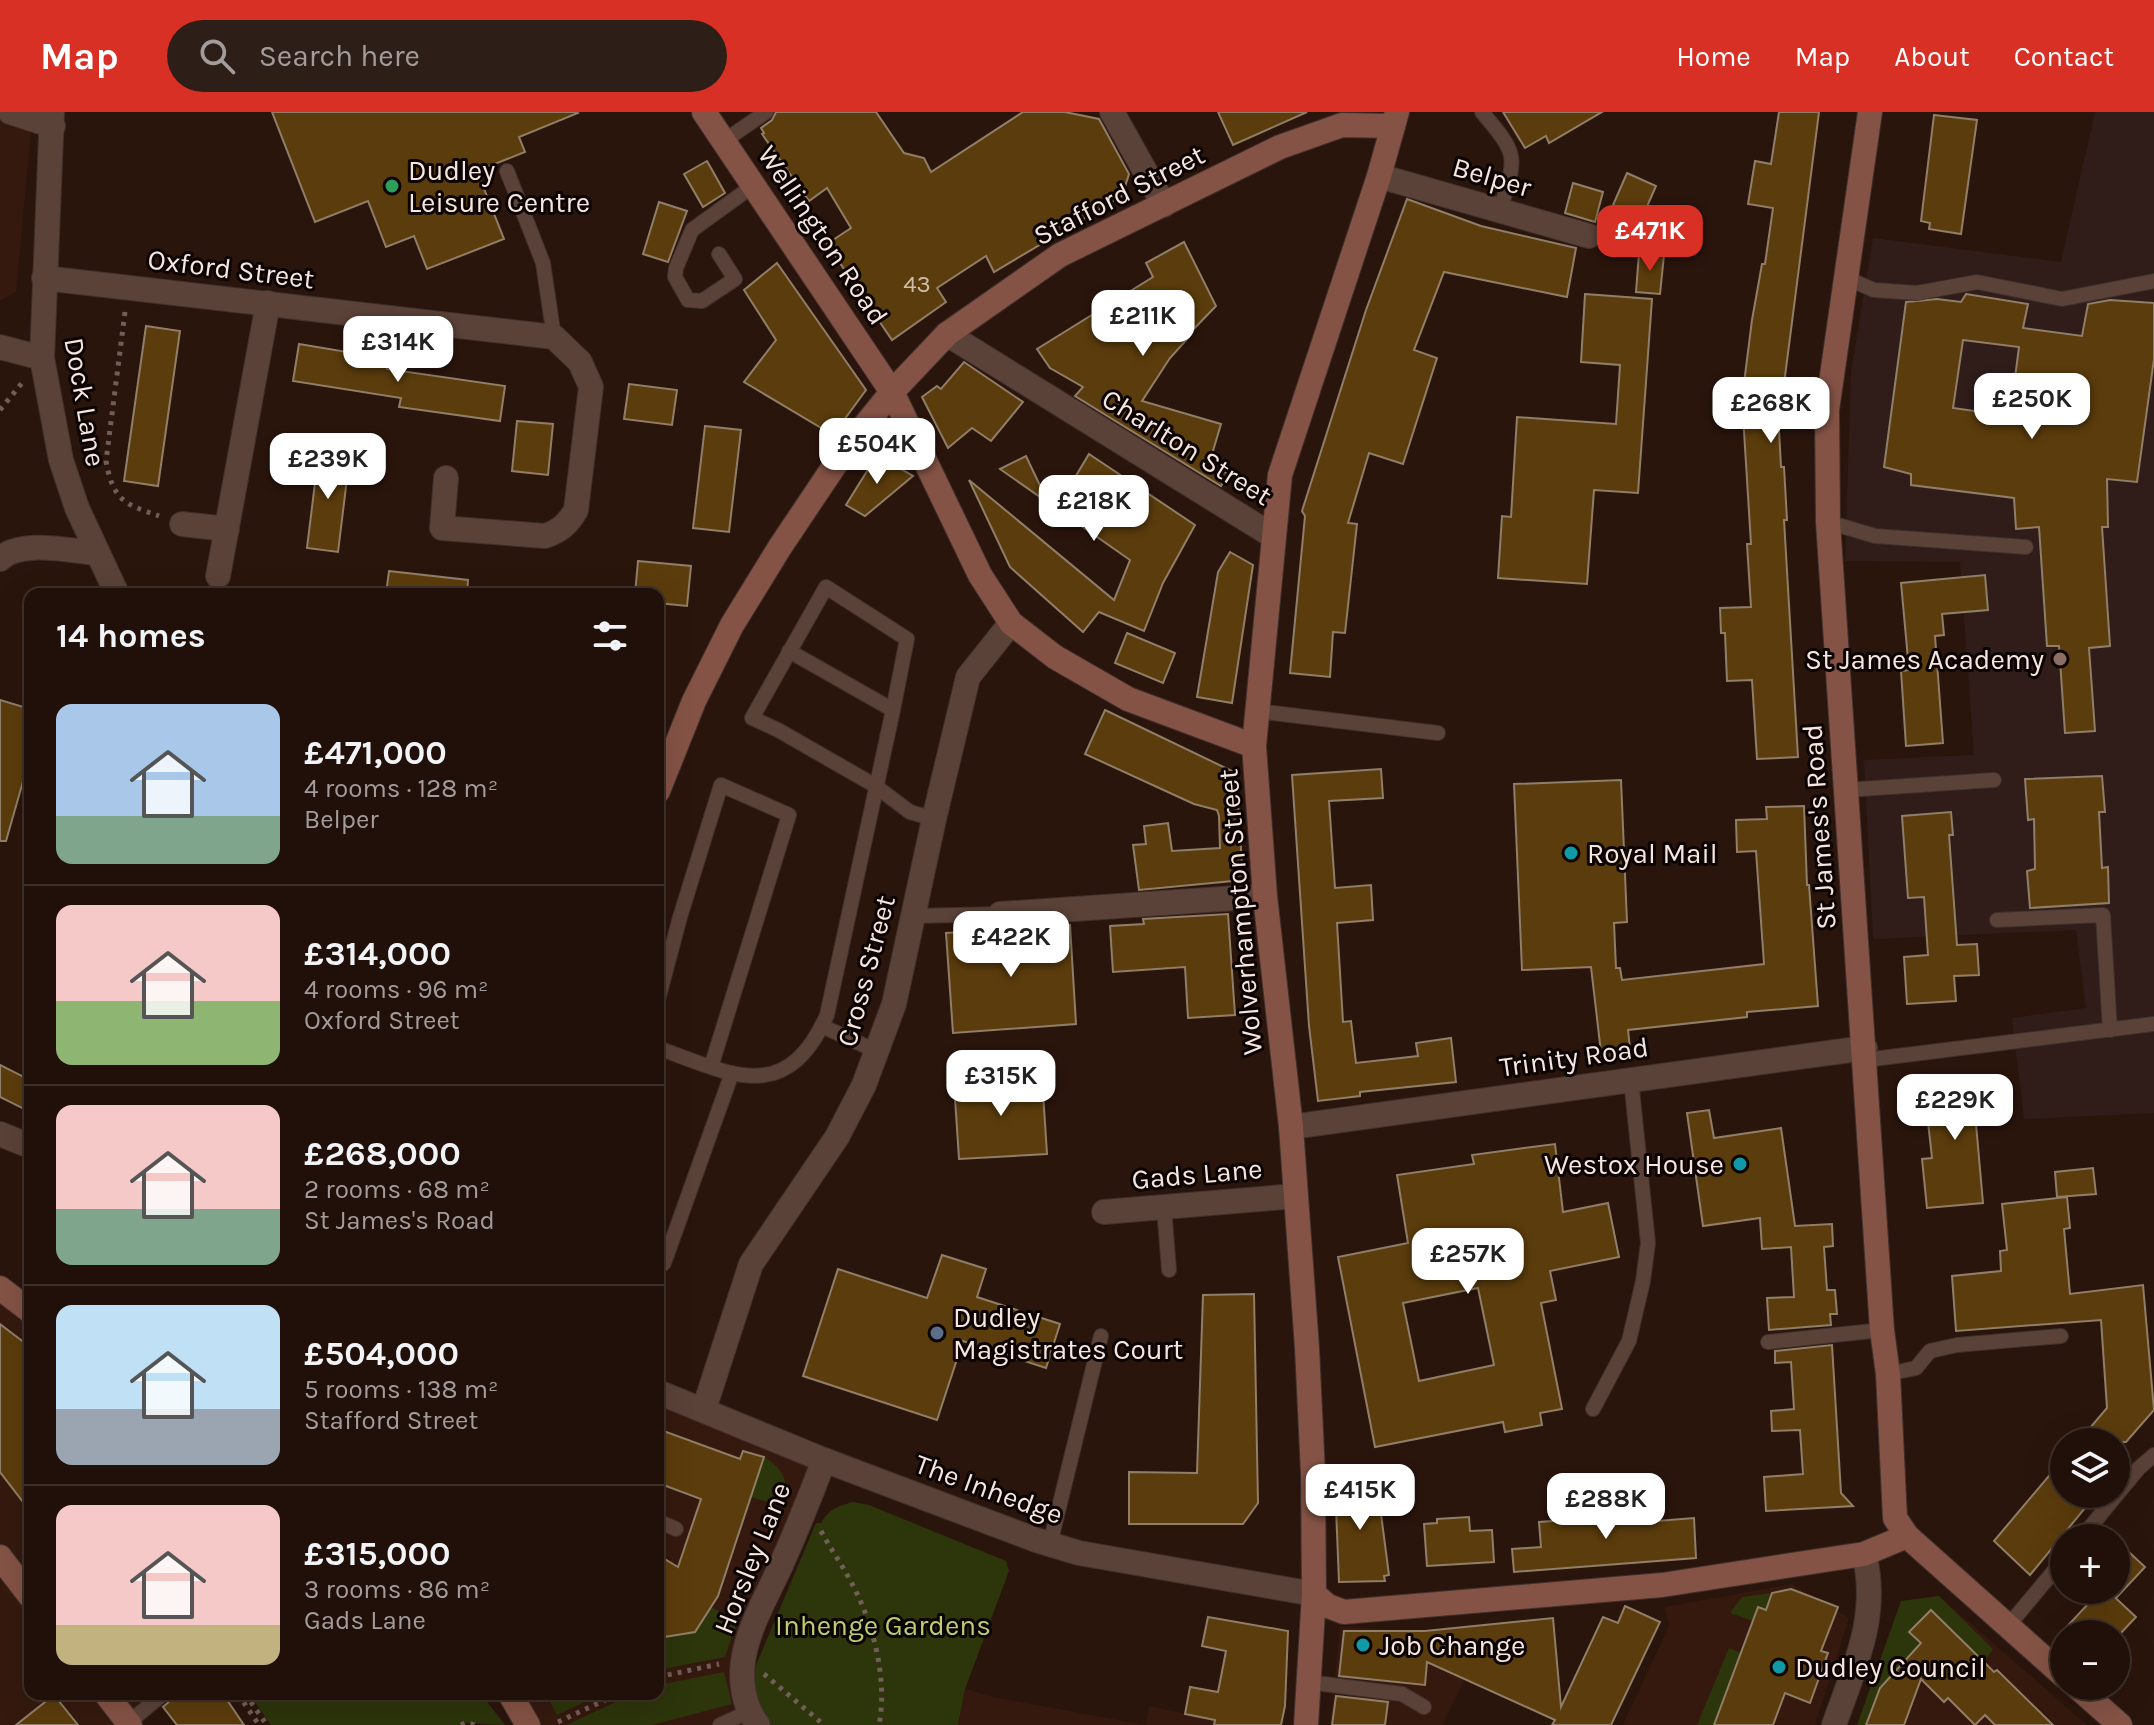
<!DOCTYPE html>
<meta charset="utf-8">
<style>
:root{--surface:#201009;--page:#2d1e17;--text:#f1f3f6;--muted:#a29d9c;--line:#3d302a;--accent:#d93025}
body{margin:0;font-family:Karla,sans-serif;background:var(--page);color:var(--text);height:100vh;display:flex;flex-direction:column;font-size:30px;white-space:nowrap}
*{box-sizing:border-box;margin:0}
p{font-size:26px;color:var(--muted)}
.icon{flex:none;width:44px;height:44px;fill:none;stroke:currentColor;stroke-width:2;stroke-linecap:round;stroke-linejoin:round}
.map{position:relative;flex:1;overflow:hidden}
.details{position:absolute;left:24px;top:476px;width:640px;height:1112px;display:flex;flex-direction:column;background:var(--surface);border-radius:16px;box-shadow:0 8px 32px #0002,0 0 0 2px var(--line)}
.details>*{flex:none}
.controls{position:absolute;left:2050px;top:1316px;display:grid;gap:16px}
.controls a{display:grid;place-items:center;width:80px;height:80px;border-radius:50%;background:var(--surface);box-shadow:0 8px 32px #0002,0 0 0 2px var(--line);font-size:40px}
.price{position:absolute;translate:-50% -68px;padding:0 18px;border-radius:16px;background:#fff;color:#222;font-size:26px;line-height:52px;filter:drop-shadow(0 2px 4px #0008)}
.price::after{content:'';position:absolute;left:50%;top:48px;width:24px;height:18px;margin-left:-12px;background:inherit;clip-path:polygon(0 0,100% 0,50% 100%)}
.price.on{background:var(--accent);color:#fff}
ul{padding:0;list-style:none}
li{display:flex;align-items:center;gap:24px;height:200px;padding:0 32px}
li+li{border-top:2px solid var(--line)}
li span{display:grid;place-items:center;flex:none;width:224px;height:160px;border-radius:16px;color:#555}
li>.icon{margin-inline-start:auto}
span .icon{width:96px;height:96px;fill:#fffc;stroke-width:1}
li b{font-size:34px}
h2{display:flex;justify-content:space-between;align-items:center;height:96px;padding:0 32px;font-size:34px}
header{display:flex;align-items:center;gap:48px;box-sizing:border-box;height:112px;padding:0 40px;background:var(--accent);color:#fff}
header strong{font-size:38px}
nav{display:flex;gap:44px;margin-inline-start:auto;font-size:28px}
.search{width:560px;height:72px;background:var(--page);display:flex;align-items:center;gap:20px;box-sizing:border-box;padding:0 28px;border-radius:44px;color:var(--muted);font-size:30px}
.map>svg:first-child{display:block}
</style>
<header>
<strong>Map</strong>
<div class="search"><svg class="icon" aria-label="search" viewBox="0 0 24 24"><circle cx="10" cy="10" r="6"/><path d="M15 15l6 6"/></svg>Search here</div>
<nav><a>Home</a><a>Map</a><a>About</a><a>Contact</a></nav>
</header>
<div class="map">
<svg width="2154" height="1613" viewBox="0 0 2154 1613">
<rect width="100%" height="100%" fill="#2a150c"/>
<g fill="#35190e">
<path d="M0,8L31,19L16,180L0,188Z"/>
<path d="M0,1176L30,1199V1582H175L135,1613H0Z"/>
<path d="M658,1280L824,1348L743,1546L758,1613H528L510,1582H658Z"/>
<path d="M1792,1472L1849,1506L1815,1613H1623L1669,1514L1665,1495Z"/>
<path d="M1939,1484L2087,1613H1857L1901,1489Z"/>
<path d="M1340,1515L1425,1519L1427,1550L1465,1567L1442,1613H1330Z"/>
<path d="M965,1577L993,1585L1146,1613L1149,1594L1215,1608L1214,1613H958Z"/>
</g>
<path fill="#301d1a" d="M2095,0H2154V1001L2024,1007L2012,906L2086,896L2076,818L1873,827L1864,648L1974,643L1960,450L1845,449L1851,260L1873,126L2061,150Z"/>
<g fill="#2d350b">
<path d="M764,1345C786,1358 788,1372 786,1396L751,1385Z"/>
<path d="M853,1390L869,1393L1006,1449L1009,1459L965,1577L958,1613H772C759,1595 754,1581 754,1558L816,1411H821C829,1397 838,1394 853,1390Z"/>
<path d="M1772,1481L1766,1498L1753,1509L1730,1501L1742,1485Z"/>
<path d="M1939,1484L1993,1537L1984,1550L1930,1498L1910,1520L1921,1531L1880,1576L1866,1613H1857L1901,1489Z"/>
<path d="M711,1495L737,1509L725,1545L658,1558V1526Z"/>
<path d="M1729,1536L1741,1541L1714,1613H1697Z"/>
<path d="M724,1560L732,1592L652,1613H566L633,1582H658V1573Z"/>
<path d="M249,1582H481L505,1613L465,1611L461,1613H271Z"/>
<path d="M546,1582H602L557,1603Z"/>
</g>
<g fill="#5b3c0c" stroke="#907e68" stroke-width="2" fill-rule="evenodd">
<path d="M272,0H577L578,1L519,25L525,40L477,59L504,127L427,157L414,124L386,135L368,89L315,110Z"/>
<path d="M776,0H876L904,41L924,46L931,60L1023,0H1065L1099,7L1129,62L1122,84L994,160L986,144L937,176L946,190L892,228L827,132L851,116L827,76L809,89L762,22L764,21L761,16L772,8Z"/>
<path d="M1218,0H1307L1233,33Z"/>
<path d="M1503,0H1602L1549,31L1546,24L1525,36Z"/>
<path d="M1779,0H1819L1783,280H1777L1781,355H1784L1787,408H1784L1798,645L1757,647L1752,568L1727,569L1725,521H1721L1720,496L1751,495L1747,432H1751L1742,287L1752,208L1762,152H1765L1773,96L1748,92L1755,49L1771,52Z"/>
<path d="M1934,3L1977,8L1961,122L1929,117L1930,111L1921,109Z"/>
<path d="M707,49L725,81L703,95L684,62Z"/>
<path d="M1627,61L1656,74L1642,106L1613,93Z"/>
<path d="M1573,71L1603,80L1595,110L1565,101Z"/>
<path d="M1407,87L1481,114L1576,136L1567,185L1444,160L1414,238L1437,246L1403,352L1369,341L1348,411L1357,412L1345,521L1333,520L1330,565L1290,561L1305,404L1302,399L1366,198Z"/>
<path d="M659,90L687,99L668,150L643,142Z"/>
<path d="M1184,130L1216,194L1188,223L1189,225L1170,246L1142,289L1221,312L1210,349L1228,362L1221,374L1075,284L1083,275L1050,256L1037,237L1153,165L1146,151Z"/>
<path d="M1639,141L1664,143L1660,182L1636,180Z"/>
<path d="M777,151L866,278L833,323L744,270L776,228L744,178Z"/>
<path d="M1585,182L1652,187L1638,381L1594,378L1587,472L1498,466L1502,404L1511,405L1517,305L1616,312L1620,253L1581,250Z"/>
<path d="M1966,182L2028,192L2023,216L2082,224L2088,192L2110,188L2154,191V247L2137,370L2107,367L2108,415H2102L2110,534L2089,536L2095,619L2065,621L2059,534H2047L2039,415L2016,417L2014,386L1911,373V362L1884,355L1906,190L1937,187L1961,190ZM1963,228L2019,235L2010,304L1953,296Z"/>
<path d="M146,214L180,219L158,374L124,369Z"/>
<path d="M299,232L389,247L387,257L505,274L500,309L399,295L401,286L293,269Z"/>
<path d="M964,250L1023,290L991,329L972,316L948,336L922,285L937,274L941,277Z"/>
<path d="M629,272L677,278L672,313L624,307Z"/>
<path d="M517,309L553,312L548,363L512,359Z"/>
<path d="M705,314L741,318L729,420L693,416Z"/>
<path d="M319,338L350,342L338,440L307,436Z"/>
<path d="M1089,342L1195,413L1163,471L1144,519L1099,500L1083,520L1010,455L969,368L1114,488L1130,448L1000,357L1026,344L1045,384L1074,367Z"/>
<path d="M877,343L913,364L865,404L846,393Z"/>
<path d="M1230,440L1253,453L1232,591L1197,585L1218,460Z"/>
<path d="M638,449L691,454L687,494L658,491V482H635Z"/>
<path d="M389,459L468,468L467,482H386Z"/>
<path d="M1985,463L1988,498L1942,502L1944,523L1935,524L1943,631L1906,634L1901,559L1909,558L1901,471Z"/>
<path d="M1127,521L1175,541L1163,571L1115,551Z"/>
<path d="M0,588L30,597V645L6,729H0Z"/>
<path d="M1105,598L1236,661L1243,768L1139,778L1133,733L1146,732L1144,714L1168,711L1172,739L1220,736L1219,704L1217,698L1194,692L1085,642Z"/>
<path d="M1381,657L1383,686L1329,689L1335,776L1371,773L1373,808L1337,811L1343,910L1351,909L1356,951L1418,944L1416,931L1451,926L1456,970L1360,980V984L1318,989L1309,914L1292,663Z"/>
<path d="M2102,664L2105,700H2099L2102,756L2108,755L2109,791L2030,796L2027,759L2035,757L2034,707L2028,708L2025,667Z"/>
<path d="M1621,668L1627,810L1614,811L1616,856H1620L1622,868L1764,852L1756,739L1737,740L1736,708L1767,707L1766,695L1804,694L1807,773H1809L1818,894L1747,900V905L1628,918L1631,945L1602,949L1591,855L1522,858L1514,672Z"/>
<path d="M1951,700L1953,723H1949L1957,833L1977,832L1979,863L1954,864L1956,889L1907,892L1904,845L1928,843L1924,785L1908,786L1902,704Z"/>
<path d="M1228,802L1235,903L1188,906L1185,855L1113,860L1110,814L1144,812L1143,807Z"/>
<path d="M1070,813L1076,912L953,921L946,821Z"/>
<path d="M0,953L30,968V1000L0,985Z"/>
<path d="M1042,965L1047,1042L959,1047L954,971Z"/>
<path d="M1989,967L1993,1011L1976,1012L1983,1091L1927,1096L1922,1047L1932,1046L1924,974Z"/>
<path d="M1709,998L1714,1026L1781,1016L1795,1114L1832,1112L1833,1134L1824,1135L1827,1178H1835L1837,1202H1830L1831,1213L1769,1218L1767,1186L1794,1185L1791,1135L1762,1137L1760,1106L1703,1114L1687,1001Z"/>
<path d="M1555,1032L1563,1100L1608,1091L1619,1145L1550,1159L1556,1188L1541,1191L1562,1297L1540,1301L1542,1313L1505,1320L1503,1310L1375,1335L1338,1145L1408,1131L1397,1063L1474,1052L1472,1043ZM1478,1176L1494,1253L1419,1269L1403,1191Z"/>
<path d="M2093,1056L2096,1082L2057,1085L2055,1060Z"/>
<path d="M2067,1085L2070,1116L2064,1117L2070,1182L2143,1173L2154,1298L2126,1330H2078L2107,1296L2101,1208L1956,1219L1952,1164L2001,1159L2000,1139L2007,1138L2002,1092Z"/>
<path d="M942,1143L986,1157L977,1185L1060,1212L1046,1256L963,1229L937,1308L803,1264L838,1157L927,1186Z"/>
<path d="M1254,1182L1258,1391L1243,1412H1129V1360L1197,1361L1203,1183Z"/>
<path d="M0,1212L30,1235V1399L0,1360Z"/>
<path d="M1832,1233L1841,1381L1853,1394L1766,1399L1764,1365L1803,1362L1800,1318L1772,1319L1771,1299L1794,1297L1791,1250L1775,1251V1239Z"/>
<path d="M658,1317L740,1347L743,1339L764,1345L718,1484L695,1520L658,1526V1443L678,1455L701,1387L658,1371Z"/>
<path d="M2064,1346V1382H2079L2090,1390L2030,1463L1994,1429Z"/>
<path d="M1376,1364L1389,1463L1384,1464L1385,1469L1339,1470L1335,1371Z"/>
<path d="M1618,1393L1619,1412L1694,1406L1696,1446L1514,1460L1512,1437L1541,1435L1539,1410L1567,1408L1566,1397Z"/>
<path d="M1469,1405L1470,1419L1492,1418L1494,1450L1427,1454L1424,1412L1437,1411V1407Z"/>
<path d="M2116,1428L2145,1455L2116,1486Z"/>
<path d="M1791,1477L1838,1495L1821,1539L1828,1541L1810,1591L1785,1581L1773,1613H1714L1758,1495L1766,1498L1772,1481Z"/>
<path d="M2101,1478H2107L2136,1505L2120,1522H2060Z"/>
<path d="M1625,1494L1660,1510L1611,1613H1552L1555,1608L1427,1550L1425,1573L1339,1564L1344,1519H1425L1553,1506L1561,1595L1603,1505L1618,1511Z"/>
<path d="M1931,1498L1994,1560L1997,1558L2053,1613H1995L1985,1603L1975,1613L1948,1586L1944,1590L1921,1567L1904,1613H1866L1880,1576L1921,1531L1909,1520Z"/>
<path d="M1208,1505L1288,1519L1285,1594L1281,1613H1214L1215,1608L1185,1602L1190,1575L1218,1580L1226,1539L1202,1534Z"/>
<path d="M173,1582H223L244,1613H177L163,1595L170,1589Z"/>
<path d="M54,1583L78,1613H16Z"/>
<path d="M1336,1584L1388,1590L1385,1613H1332Z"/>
</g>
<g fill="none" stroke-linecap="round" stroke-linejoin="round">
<g stroke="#40302d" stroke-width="16">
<g id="lane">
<path d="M1482,0C1520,45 1516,44 1500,99"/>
<path d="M724,29L766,0"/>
<path d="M507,59L543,151L554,225"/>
<path d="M719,142L735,167L702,189L688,188L675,165L676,156L692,118L754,73"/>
<path d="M1846,166L1874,178L1917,181L1977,170L2062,187L2154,169"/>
<path d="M1828,410L1875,424L2026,435"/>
<path d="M893,598L907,527L826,475L752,606L778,618L874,673L910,700L934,707"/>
<path d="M1257,599L1438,621"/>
<path d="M1846,678L1994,668"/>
<path d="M913,804L1000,802"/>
<path d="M1997,808L2103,803L2110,918"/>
<path d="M658,888L680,805L721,673L789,703L711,955"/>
<path d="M822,914L876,939"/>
<path d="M658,936C731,962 786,995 827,903L893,598L789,539"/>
<path d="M1865,948L2154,912"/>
<path d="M1164,1095L1169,1158"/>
<path d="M658,1156L664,1151L732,961"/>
<path d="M1768,1230L1882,1218"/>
<path d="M1888,1262L1916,1256L1930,1239L1957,1233L2061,1224"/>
<path d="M1593,1297L1629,1229L1643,1169L1648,1131L1631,968"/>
<path d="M658,1409L676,1417"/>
<path d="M2081,1426L2139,1356L2154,1343"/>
<path d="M1050,1432L1101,1224"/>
<path d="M2008,1514L2064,1447"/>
<path d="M1308,1570L1402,1582L1424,1595"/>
<path d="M128,1611L163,1582"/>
<path d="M720,1613L750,1599"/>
</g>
</g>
<g stroke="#40302d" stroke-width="26">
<g id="street">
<path d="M10,0L53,14"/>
<path d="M52,0L42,246L61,348L77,396L117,482"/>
<path d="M1112,0L1164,93"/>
<path d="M1379,64L1589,124"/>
<path d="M44,166L554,225L580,250L591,275L576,398C568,412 560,419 545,424L442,416L446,366"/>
<path d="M947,222L1273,424"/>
<path d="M0,235L42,246"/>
<path d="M182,412L227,417"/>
<path d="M0,447C20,427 70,439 97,441"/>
<path d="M218,464L268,191"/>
<path d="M1000,802L1265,784"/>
<path d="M1291,1015L1865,936"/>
<path d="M0,1022L30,1034"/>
<path d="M1104,1100L1295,1084"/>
<path d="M658,1280L824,1348L1036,1428L1079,1441L1314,1482"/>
<path d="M704,1297L751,1152L837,1025L864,973L894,892L934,707L968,565L1011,511"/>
<path d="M758,1613C744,1595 740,1571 743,1549C748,1515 768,1482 782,1451C797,1417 811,1383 824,1348"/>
<path d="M1834,1613C1854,1556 1880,1504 1864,1442"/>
</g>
</g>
<g stroke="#40302d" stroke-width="26">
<g id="secondary">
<path d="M704,0L892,280L980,463L1011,511L1055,545L1128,587L1254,634"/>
<path d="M1870,0L1827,298L1828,410L1882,1218L1888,1262L1895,1406L1907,1424L2064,1564"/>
<path d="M658,679L694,589L732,513L780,435L845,338L892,280L947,222L1060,143L1280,35L1342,13L1393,14"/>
<path d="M0,1176L30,1199"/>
<path d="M0,1445L30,1484"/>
<path d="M1314,1482L1328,1494L1344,1500L1662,1473L1864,1442L1907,1424"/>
<path d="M2076,1574L2120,1613"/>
<path d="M106,1582L130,1613"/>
<path d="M510,1582L528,1613"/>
<path d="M1306,1613L1314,1482L1313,1361L1307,1236L1291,1015L1265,784L1254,634L1280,363L1379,64L1397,0"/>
</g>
</g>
<g stroke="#715e56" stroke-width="5" stroke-dasharray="4 6" stroke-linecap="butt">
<path d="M125,200L106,349C113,388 124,392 159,404"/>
<path d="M0,298L22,271"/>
<path d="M821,1419C830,1436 841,1451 850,1468C873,1509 888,1567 879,1613"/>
<path d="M764,1562L824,1613"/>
<path d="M658,1565L719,1552"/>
<path d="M238,1582L259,1613"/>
<path d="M245,1582L267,1613"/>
<path d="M558,1610L618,1582"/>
<path d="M461,1613L465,1611L476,1613"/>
</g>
<use href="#lane" stroke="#5b4238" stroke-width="14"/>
<use href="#street" stroke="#5b4238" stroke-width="24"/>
<use href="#secondary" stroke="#845345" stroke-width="24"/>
</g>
<circle fill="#2e9e5b" stroke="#0c0402" stroke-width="3" cx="392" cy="74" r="8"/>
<circle fill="#8d6e63" stroke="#0c0402" stroke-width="3" cx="2060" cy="547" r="8"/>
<g fill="#0f9aa8" stroke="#0c0402" stroke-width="3">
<circle cx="1571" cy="741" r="8"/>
<circle cx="1740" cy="1052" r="8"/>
<circle cx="1363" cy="1533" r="8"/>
<circle cx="1779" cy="1555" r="8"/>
</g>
<circle fill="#5c6f8a" stroke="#0c0402" stroke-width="3" cx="937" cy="1221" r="8"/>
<g text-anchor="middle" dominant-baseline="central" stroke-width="6" stroke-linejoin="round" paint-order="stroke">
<g font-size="24" fill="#cfbcaa">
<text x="917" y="172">43</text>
</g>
<g font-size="28" fill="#f6e6df" stroke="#0c0402" text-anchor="start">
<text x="408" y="58">Dudley<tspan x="408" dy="32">Leisure Centre</tspan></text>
<text x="2044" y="547" text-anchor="end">St James Academy</text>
<text x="1587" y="741">Royal Mail</text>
<text x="1724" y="1052" text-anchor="end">Westox House</text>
<text x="953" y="1205">Dudley<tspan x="953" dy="32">Magistrates Court</tspan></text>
<text x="1379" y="1533">Job Change</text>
<text x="1795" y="1555">Dudley Council</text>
</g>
<g font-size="28" fill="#f6e6df" stroke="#0c0402">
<text transform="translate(1492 65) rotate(16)">Belper</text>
<text transform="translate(1119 83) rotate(-27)">Stafford Street</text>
<text transform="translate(823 123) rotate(56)">Wellington Road</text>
<text transform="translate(231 157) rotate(7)">Oxford Street</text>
<text transform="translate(85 290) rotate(80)">Dock Lane</text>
<text transform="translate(1187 335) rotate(32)">Charlton Street</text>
<text transform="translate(1819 715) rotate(-94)">St James's Road</text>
<text transform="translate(1240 800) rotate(-95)">Wolverhampton Street</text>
<text transform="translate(866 859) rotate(-75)">Cross Street</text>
<text transform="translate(1574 945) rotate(-8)">Trinity Road</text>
<text transform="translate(1197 1062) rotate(-5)">Gads Lane</text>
<text transform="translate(989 1377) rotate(20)">The Inhedge</text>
<text transform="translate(752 1446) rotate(-68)">Horsley Lane</text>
</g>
<g font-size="28" fill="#b9ce70" stroke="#0c0402">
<text x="883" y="1513">Inhenge Gardens</text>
</g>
</g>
</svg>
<div class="controls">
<a><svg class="icon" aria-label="layers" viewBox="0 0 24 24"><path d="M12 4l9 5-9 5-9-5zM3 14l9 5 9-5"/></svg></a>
<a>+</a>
<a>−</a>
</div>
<b class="price on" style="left:1650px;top:161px">£471K</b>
<b class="price" style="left:1143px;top:246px">£211K</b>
<b class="price" style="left:398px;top:272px">£314K</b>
<b class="price" style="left:2032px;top:329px">£250K</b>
<b class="price" style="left:1771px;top:333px">£268K</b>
<b class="price" style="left:877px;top:374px">£504K</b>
<b class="price" style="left:328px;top:389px">£239K</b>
<b class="price" style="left:1094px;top:431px">£218K</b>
<b class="price" style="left:1011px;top:867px">£422K</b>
<b class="price" style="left:1001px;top:1006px">£315K</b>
<b class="price" style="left:1955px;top:1030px">£229K</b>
<b class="price" style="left:1468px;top:1184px">£257K</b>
<b class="price" style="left:1360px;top:1420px">£415K</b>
<b class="price" style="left:1606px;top:1429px">£288K</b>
<section class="details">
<h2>14 homes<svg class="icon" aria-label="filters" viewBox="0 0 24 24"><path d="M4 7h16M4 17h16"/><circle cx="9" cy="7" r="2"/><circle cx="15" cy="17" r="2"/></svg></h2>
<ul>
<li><span style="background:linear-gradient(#a9c7e8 70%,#7fa58c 0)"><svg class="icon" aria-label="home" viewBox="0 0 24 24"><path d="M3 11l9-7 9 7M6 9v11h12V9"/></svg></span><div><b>£471,000</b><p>4 rooms · 128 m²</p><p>Belper</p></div></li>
<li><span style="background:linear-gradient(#f6c9c9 60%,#8fb573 0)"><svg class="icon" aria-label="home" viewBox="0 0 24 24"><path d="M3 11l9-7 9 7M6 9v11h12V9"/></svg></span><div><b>£314,000</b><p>4 rooms · 96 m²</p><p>Oxford Street</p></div></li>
<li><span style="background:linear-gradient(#f6c9c9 65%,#7fa58c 0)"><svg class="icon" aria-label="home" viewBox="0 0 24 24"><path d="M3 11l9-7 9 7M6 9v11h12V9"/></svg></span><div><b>£268,000</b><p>2 rooms · 68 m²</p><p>St James's Road</p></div></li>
<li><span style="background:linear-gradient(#bfe0f5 65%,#9aa5b1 0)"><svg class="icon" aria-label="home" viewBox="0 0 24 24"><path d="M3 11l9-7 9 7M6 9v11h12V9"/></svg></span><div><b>£504,000</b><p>5 rooms · 138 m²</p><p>Stafford Street</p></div></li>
<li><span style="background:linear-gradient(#f6c9c9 75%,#c2b280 0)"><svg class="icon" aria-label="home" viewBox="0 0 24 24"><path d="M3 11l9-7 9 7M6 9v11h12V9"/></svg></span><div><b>£315,000</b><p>3 rooms · 86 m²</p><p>Gads Lane</p></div></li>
</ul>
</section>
</div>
